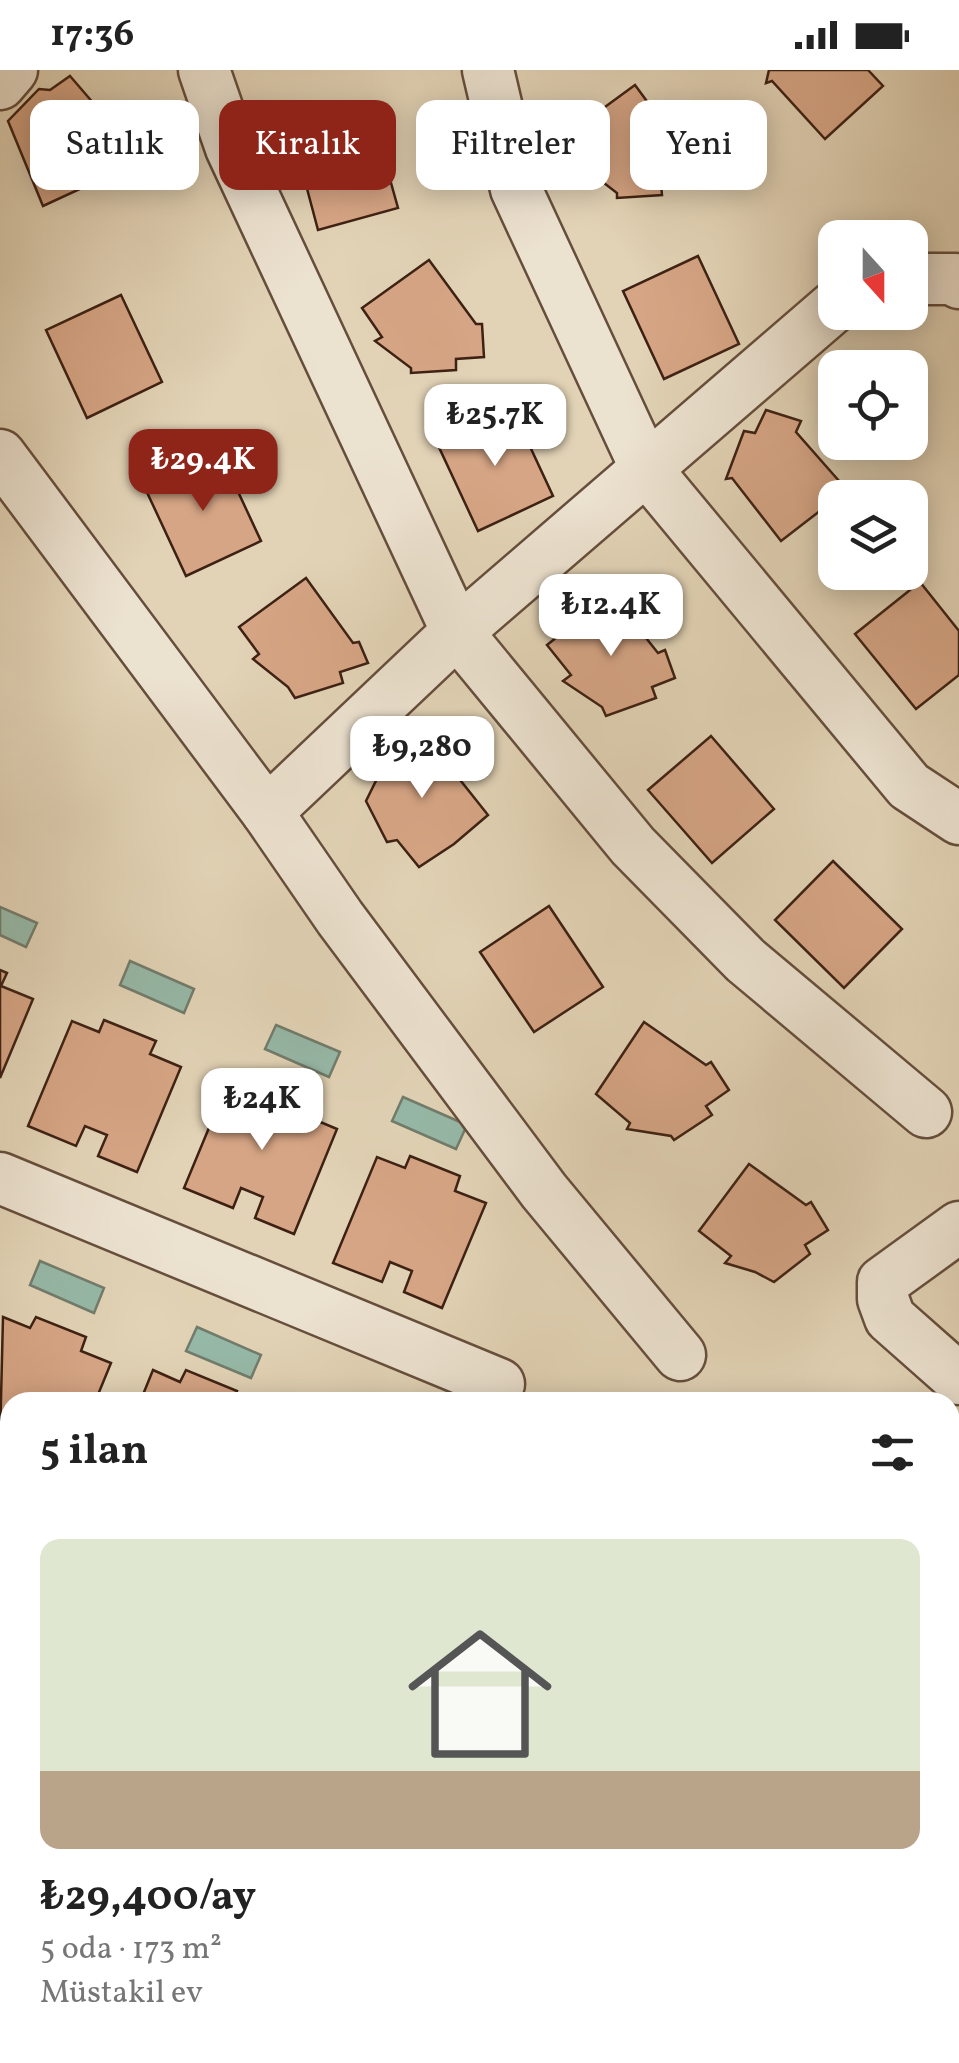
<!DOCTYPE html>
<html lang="tr">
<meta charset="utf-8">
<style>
:root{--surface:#fff;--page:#f2f2f2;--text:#222;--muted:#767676;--accent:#8f2418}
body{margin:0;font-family:Vollkorn,serif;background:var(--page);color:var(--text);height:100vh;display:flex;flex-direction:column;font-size:38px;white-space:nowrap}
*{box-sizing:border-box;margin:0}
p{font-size:32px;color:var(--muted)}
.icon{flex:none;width:55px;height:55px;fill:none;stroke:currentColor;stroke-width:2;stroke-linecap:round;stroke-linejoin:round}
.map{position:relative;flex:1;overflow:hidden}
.panel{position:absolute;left:0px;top:1322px;width:960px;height:672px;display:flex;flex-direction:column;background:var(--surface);border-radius:30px 30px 0 0;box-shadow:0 5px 25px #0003}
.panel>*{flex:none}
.banner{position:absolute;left:30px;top:30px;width:900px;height:90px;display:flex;gap:20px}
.needle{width:65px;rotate:159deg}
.tools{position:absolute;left:818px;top:150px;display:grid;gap:20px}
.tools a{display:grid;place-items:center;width:110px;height:110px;border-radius:20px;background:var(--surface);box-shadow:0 5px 25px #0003;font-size:50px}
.price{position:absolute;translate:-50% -85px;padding:0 22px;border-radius:20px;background:#fff;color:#222;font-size:32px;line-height:65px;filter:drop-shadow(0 2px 5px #0008)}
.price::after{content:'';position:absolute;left:50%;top:60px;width:30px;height:22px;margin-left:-15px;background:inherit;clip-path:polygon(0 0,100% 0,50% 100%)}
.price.current{background:var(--accent);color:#fff}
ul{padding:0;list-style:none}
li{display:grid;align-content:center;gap:20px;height:530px;padding:0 40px}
li span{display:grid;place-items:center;height:310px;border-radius:20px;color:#555}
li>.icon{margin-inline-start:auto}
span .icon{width:180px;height:180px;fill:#fffc;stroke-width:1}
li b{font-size:42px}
h2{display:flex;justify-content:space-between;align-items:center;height:120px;padding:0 40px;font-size:42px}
.pill{padding:0 35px;border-radius:20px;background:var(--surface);box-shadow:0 5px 25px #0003;font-size:35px;line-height:90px}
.pill.current{background:var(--accent);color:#fff}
.status{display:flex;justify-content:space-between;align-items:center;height:70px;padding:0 50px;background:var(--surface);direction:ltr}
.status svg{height:28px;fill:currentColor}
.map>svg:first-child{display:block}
</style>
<div class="status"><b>17:36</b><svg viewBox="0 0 49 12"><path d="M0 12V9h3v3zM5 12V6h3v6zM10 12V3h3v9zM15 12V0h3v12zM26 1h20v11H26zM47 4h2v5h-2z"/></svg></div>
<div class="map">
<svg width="959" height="1993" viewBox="0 0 959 1993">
<rect width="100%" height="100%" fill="#e2d3b6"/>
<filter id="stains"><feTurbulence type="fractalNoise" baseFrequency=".002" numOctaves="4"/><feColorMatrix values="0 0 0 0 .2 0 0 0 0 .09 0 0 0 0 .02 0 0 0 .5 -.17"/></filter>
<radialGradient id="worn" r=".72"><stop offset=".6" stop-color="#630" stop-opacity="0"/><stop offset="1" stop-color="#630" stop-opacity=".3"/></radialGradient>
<g fill="#96b9a8" stroke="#727c6c" stroke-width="2.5">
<path d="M0,837L37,853L26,877L0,865Z"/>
<path d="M130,891L194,919L184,943L120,915Z"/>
<path d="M276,955L340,982L329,1007L265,979Z"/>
<path d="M403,1027L467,1055L456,1079L392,1051Z"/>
<path d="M40,1191L104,1218L94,1243L30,1215Z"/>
<path d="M197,1257L261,1285L251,1308L186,1281Z"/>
</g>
<g fill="#d6a585" stroke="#3d2113" stroke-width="2.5">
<path d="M769,0H868L883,16L825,69L772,11L766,13Z"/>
<path d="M70,6L95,35L90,39L119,101L43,136L8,51L39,19L50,20Z"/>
<path d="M635,15L682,79H687L690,112L661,114L662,125L617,128V123L582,96L588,91L568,64Z"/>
<path d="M372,45L398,138L318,160L293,66Z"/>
<path d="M698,186L739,274L664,309L623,221Z"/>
<path d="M429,190L476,254H482L484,287L456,289V300L411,303V298L375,271L382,267L362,238Z"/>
<path d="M121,225L162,312L87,348L46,260Z"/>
<path d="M512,338L553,426L478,461L437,373Z"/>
<path d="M766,340L801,351L796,362L847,420L781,471L732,408L726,409L744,361L755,363Z"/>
<path d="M220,383L261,471L186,506L145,418Z"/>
<path d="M306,508L353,573L359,572L368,593L340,602L343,613L295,628L288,617L253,589L259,584L239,557Z"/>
<path d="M920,512L959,561V605L916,639L855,564Z"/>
<path d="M611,524L658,583L665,580L675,608L652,617L656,628L606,646L602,637L563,611L571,605L547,575Z"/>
<path d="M399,664L435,675L433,685L449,696L488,745L454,774L419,797L397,770L387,772L366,731Z"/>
<path d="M711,666L774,739L712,793L648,720Z"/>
<path d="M833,791L902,859L844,918L775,850Z"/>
<path d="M549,836L603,917L534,962L480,882Z"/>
<path d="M0,900L7,903L1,916L33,929L0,1008Z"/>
<path d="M104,950L156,971L150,984L181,997L137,1102L98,1086L107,1065L85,1056L76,1076L28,1056L72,951L99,962Z"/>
<path d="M644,952L706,995L711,992L729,1020L706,1036L712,1045L674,1070L671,1066L627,1059L630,1053L596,1024Z"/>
<path d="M261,1011L312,1032L306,1046L337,1059L294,1164L255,1148L263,1127L241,1118L233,1138L184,1118L228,1012L256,1024Z"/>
<path d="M410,1086L460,1106L455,1121L486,1133L442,1238L404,1222L412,1201L390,1192L382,1212L333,1193L377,1087L405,1098Z"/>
<path d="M749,1094L806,1135L811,1132L828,1160L805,1175L810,1184L774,1212L755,1202L725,1193L731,1186L699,1161Z"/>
<path d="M3,1247L30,1258L36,1247L86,1267L81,1281L111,1293L95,1332H10V1366L7,1373L0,1370Z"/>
<path d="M153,1300L180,1312L186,1300L237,1321L232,1332H140Z"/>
<path d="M0,1563L10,1567V1676L0,1700Z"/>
<path d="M0,1891L10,1895V1985H17L14,1993H0Z"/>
<path d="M950,1981L959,1985V1993H939L942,1985H950Z"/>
<path d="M75,1985H191L201,1989L199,1993H71Z"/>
<path d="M655,1985H695L692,1993H674Z"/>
<path d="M759,1985H887L884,1993H756Z"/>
</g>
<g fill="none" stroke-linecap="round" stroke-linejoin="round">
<g stroke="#664e3c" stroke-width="55">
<g id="minor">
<path d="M488,0L516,119L646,399L909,716L959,749"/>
<path d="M0,14L12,0"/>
<path d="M910,209H956L959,213"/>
<path d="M835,236L457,562L633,776L745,890L926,1042"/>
<path d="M0,385L267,742L457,562L231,78L204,0"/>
<path d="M267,742L340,848L544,1121L680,1285"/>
<path d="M0,1108L499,1314"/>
<path d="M959,1157L883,1212V1229L890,1248L959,1309"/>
<path d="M0,1434L10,1438"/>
<path d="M0,1776L10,1780"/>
<path d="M503,1985L521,1993"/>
</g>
</g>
<use href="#minor" stroke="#ece2d0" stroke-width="50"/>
</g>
<rect width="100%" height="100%" filter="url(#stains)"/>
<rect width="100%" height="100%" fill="url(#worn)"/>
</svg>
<div class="tools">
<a><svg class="needle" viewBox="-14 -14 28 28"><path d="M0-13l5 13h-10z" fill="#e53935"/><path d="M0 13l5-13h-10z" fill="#767676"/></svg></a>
<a><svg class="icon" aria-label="locate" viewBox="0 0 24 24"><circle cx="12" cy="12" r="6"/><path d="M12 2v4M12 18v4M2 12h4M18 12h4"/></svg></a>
<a><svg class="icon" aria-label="layers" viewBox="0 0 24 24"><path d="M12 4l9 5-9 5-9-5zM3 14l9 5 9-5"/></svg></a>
</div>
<b class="price" style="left:495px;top:399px">₺25.7K</b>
<b class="price current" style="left:203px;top:444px">₺29.4K</b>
<b class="price" style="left:611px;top:589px">₺12.4K</b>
<b class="price" style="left:422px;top:731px">₺9,280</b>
<b class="price" style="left:262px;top:1083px">₺24K</b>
<div class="banner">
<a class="pill">Satılık</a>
<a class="pill current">Kiralık</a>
<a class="pill">Filtreler</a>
<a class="pill">Yeni</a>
</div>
<section class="panel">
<h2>5 ilan<svg class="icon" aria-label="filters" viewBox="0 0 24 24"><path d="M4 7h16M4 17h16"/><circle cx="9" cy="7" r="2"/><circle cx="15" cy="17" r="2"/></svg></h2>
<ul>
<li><span style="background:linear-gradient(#dfe7d0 75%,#b9a48a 0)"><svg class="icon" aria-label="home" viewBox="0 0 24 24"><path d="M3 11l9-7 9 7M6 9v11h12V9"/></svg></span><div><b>₺29,400/ay</b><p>5 oda · 173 m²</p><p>Müstakil ev</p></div></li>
</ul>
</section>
</div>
